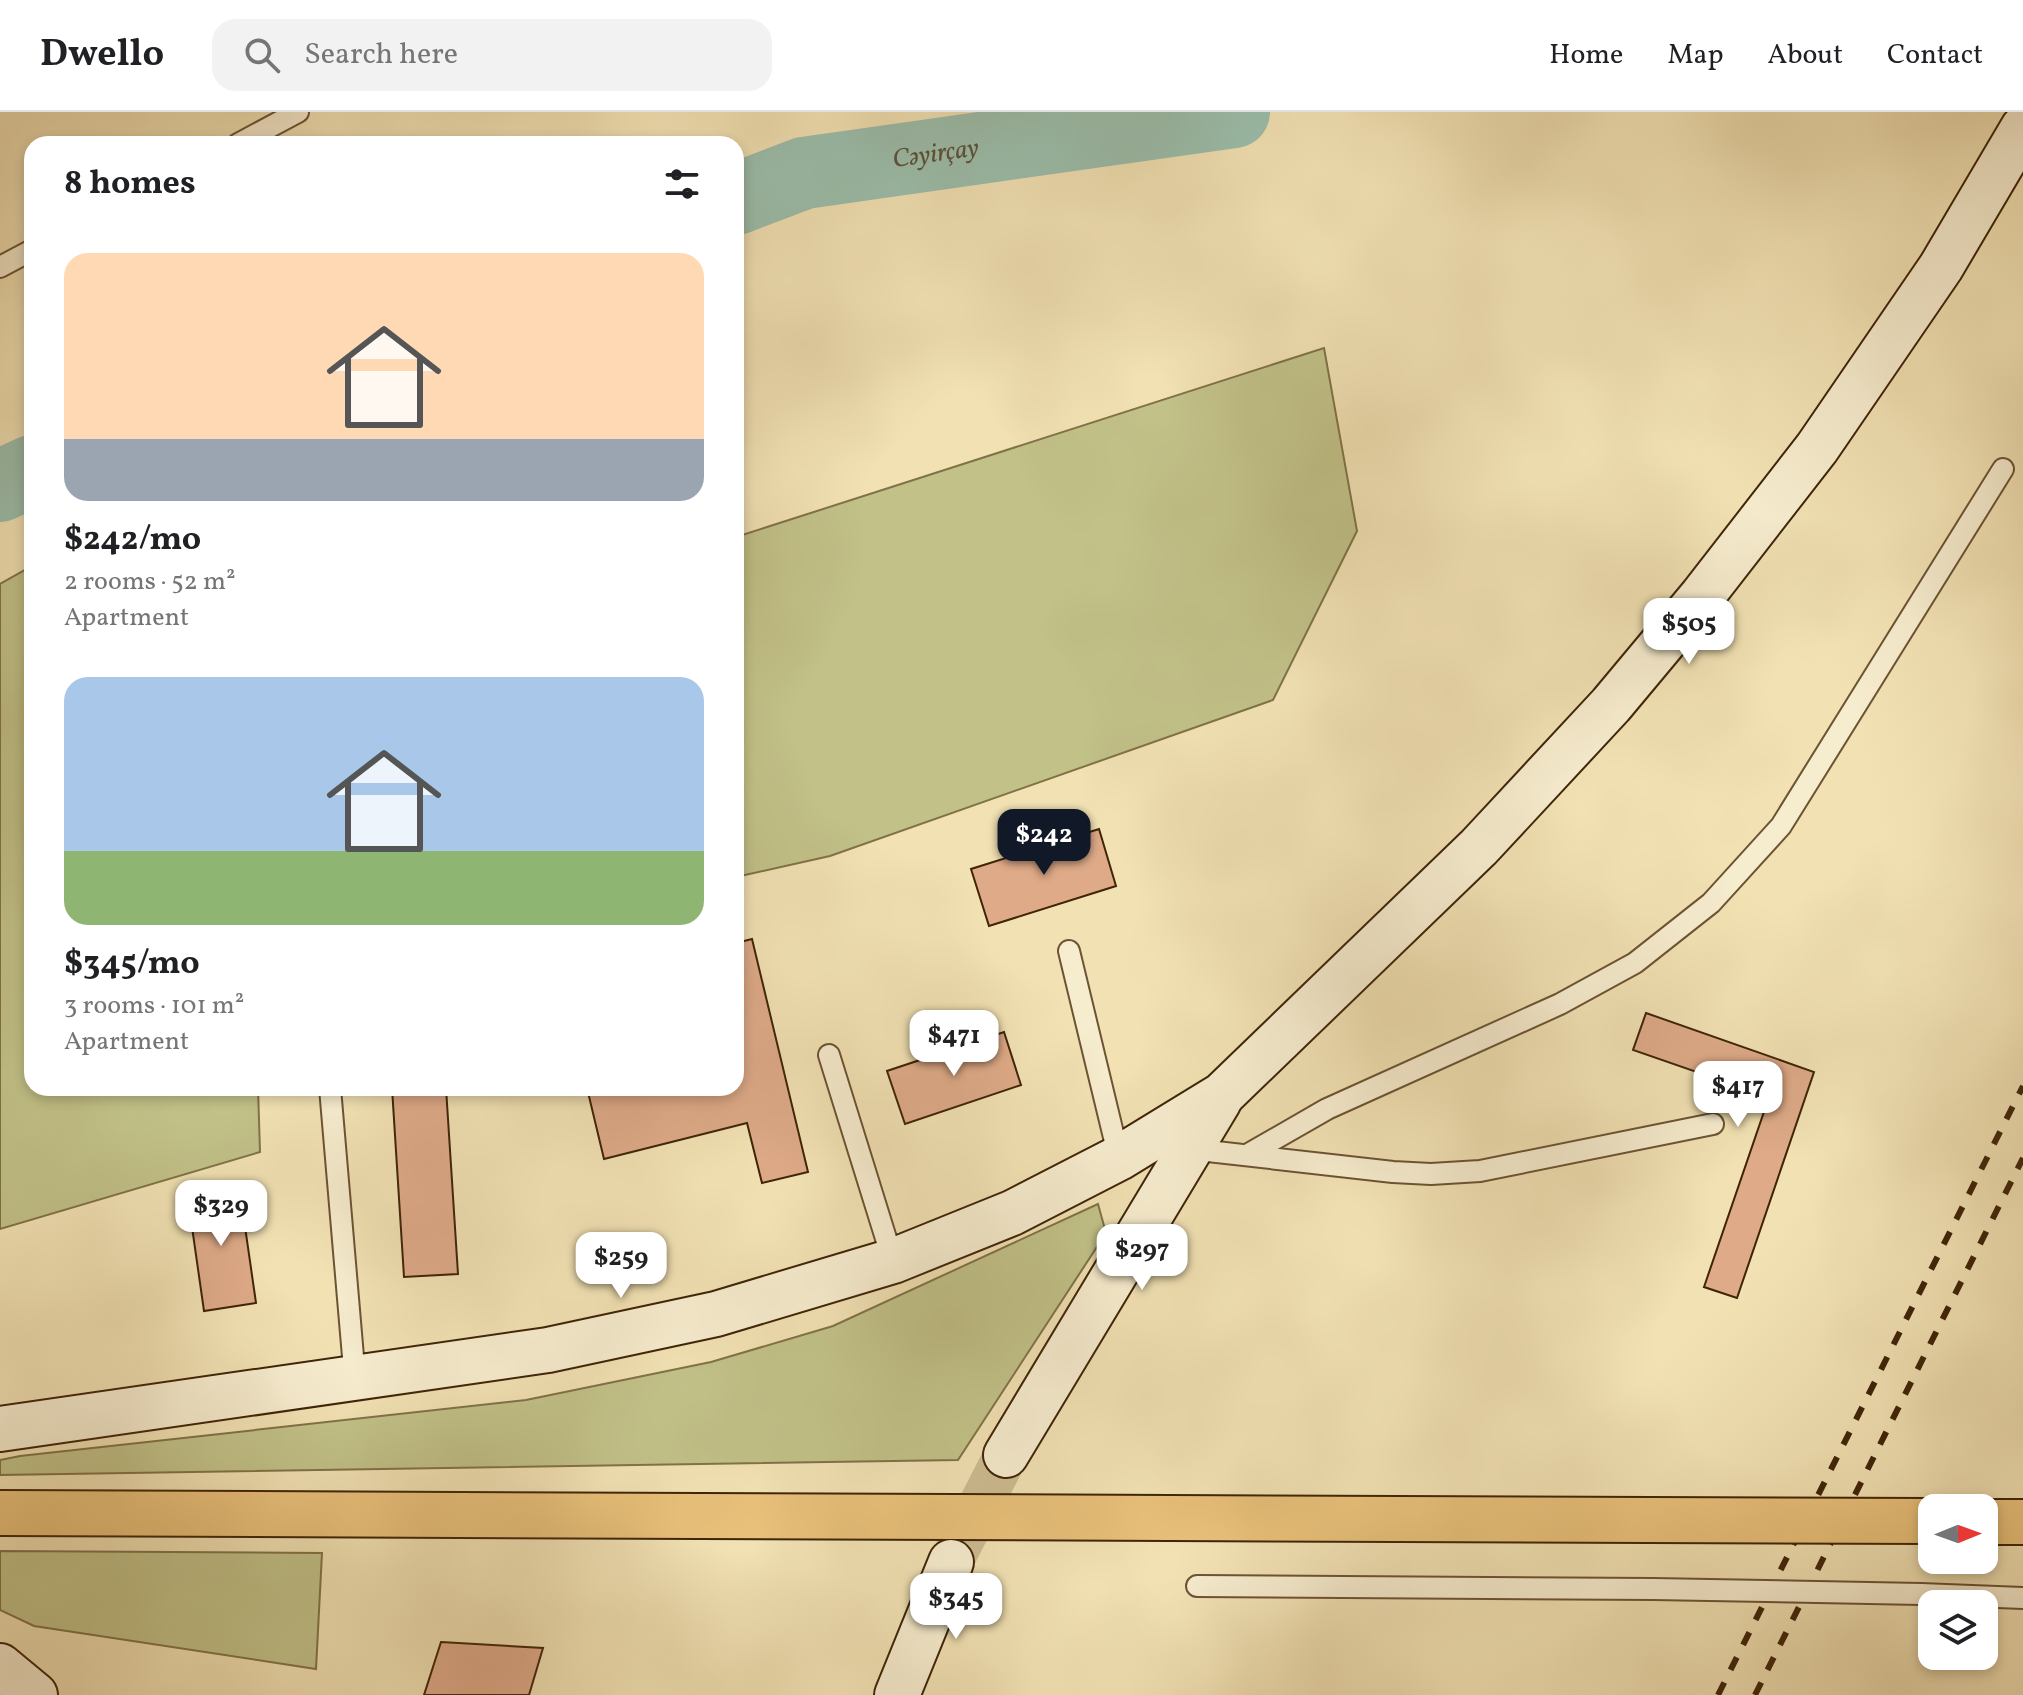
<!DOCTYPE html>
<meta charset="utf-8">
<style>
:root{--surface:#fff;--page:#f2f2f2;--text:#202124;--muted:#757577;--line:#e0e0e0;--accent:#111827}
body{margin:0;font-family:Vollkorn,serif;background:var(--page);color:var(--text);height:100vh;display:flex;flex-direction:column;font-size:30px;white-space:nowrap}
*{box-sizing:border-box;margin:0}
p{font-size:26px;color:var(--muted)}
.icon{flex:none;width:44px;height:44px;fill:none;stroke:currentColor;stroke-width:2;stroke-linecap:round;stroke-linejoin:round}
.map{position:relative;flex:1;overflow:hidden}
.sheet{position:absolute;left:24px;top:24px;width:720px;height:960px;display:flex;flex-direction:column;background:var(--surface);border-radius:24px;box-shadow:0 4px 12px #0003}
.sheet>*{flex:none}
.needle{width:52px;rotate:89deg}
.controls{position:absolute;left:1918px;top:1382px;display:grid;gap:16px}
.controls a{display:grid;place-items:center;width:80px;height:80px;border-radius:16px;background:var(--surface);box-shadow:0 4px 12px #0003;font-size:40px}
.price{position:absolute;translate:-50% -68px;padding:0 18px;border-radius:16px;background:#fff;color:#222;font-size:26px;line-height:52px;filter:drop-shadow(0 2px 4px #0008)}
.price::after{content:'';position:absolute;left:50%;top:48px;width:24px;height:18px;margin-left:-12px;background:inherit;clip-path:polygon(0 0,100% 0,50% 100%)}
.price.on{background:var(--accent);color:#fff}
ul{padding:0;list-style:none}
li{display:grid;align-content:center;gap:16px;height:424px;padding:0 40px}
li span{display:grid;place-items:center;height:248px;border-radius:24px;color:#555}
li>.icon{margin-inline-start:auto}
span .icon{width:144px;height:144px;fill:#fffc;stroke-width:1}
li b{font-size:34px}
h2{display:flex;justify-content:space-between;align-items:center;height:96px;padding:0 40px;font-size:34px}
header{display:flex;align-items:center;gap:48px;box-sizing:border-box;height:112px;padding:0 40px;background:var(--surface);border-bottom:2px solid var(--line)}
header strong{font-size:38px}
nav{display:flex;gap:44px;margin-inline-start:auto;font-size:28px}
.search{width:560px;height:72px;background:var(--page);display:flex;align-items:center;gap:20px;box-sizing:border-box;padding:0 28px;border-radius:24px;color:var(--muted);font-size:30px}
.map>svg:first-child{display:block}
</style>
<header>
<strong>Dwello</strong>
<div class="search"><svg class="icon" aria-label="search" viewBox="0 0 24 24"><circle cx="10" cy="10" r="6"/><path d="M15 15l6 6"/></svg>Search here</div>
<nav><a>Home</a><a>Map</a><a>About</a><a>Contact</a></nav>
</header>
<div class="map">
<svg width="2023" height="1583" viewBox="0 0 2023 1583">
<rect width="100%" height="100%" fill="#f1e1b3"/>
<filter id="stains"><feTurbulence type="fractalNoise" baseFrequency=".0025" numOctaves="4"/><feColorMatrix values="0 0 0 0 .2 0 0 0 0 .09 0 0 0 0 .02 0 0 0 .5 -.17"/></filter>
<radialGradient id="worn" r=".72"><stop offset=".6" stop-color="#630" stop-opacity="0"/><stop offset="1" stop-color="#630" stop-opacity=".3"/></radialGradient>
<g fill="#c1c188" stroke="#807248" stroke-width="2">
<path d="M1324,236L1357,419L1273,588L830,744L736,765V425Z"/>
<path d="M32,454V976H258L260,1040L0,1117V472Z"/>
<path d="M1098,1092L1106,1121L958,1348L0,1363V1348L20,1344L526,1288L711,1250L833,1214Z"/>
<path d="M0,1439L322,1441L316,1557L34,1514L0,1498Z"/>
</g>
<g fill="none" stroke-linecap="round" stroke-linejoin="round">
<g stroke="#9bbeac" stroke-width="72">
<path id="s1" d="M736,87L804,61L1234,0"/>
<path d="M0,374L32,359"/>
</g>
</g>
<g fill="#deaa88" stroke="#3f2408" stroke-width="2">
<path d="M1099,717L1116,774L989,814L971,757Z"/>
<path d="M752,827L808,1060L762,1071L747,1011L604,1047L587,976H736V831Z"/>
<path d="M1646,901L1814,960L1737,1186L1704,1175L1769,985L1633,938Z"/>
<path d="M1004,920L1021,973L905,1012L887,959Z"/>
<path d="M392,976H446L458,1162L404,1165Z"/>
<path d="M239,1073L256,1191L204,1199L187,1080Z"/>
<path d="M441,1530L543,1536L529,1583H424Z"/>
</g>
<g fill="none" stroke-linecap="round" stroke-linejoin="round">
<path stroke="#cdbb91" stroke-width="44" stroke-dasharray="44 22" stroke-linecap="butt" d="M951,1450L1006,1343"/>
<g stroke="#6c5333" stroke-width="24">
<g id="service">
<path d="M238,32L298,0"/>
<path d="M0,155L32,138"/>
<path d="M1069,839L1119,1046"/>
<path d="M829,943L893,1149"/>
<path d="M330,976L355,1268"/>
<path d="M1190,1037L1393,1060L1431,1062L1480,1059L1713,1012"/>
<path d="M1247,1043L1327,997L1560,892L1635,851L1711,791L1781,714L2003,357"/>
<path d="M1197,1474L1653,1477"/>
<path d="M1921,1482L2023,1486"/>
</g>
</g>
<g stroke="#3f2408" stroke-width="48">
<g id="secondary">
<path d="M0,1317L548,1238L716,1202L893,1149L1012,1101L1119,1046L1222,983L1479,735L1611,593L1702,484L1817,336L1941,155L2023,16"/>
<path d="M1006,1343L1219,989"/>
<path d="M0,1554L35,1583"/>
<path d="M897,1583L951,1450"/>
</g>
</g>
<g stroke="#3f2408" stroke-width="48">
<g id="primary">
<path d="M0,1401L1649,1408"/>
<path d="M1984,1410H2023"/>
</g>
</g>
<use href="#service" stroke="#f6ecce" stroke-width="20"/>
<use href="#secondary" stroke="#f6ecce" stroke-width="44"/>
<use href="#primary" stroke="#e8c07a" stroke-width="44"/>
<g stroke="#3f2408" stroke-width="6" stroke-dasharray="14 14" stroke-linecap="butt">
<path d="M1718,1583L2023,974"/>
<path d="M1755,1583L2023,1046"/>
</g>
<g stroke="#6c5333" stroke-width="24" stroke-linecap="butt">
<path id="service-bridge" d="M1653,1477L1921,1482"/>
</g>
<g stroke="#3f2408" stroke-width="48" stroke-linecap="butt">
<path id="primary-bridge" d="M1649,1408L1932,1409"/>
</g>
<use href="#service-bridge" stroke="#f6ecce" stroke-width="20"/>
<use href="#primary-bridge" stroke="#e8c07a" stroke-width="44"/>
</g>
<g text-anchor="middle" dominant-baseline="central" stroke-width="8" stroke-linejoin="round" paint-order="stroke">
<g font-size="26" font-style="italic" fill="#5b5239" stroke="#f6ecce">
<text stroke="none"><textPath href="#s1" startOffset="206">Cəyirçay</textPath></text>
</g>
</g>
<rect width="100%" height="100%" filter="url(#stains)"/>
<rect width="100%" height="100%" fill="url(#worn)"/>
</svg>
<div class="controls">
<a><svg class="needle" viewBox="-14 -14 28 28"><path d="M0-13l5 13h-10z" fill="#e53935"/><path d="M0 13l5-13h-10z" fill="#757577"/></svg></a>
<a><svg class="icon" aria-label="layers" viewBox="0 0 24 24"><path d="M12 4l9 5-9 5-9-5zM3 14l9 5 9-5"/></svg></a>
</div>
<b class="price" style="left:1689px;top:554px">$505</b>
<b class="price on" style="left:1044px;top:765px">$242</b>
<b class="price" style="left:954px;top:966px">$471</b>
<b class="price" style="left:1738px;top:1017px">$417</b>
<b class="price" style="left:221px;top:1136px">$329</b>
<b class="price" style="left:1142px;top:1180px">$297</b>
<b class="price" style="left:621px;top:1188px">$259</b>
<b class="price" style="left:956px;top:1529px">$345</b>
<section class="sheet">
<h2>8 homes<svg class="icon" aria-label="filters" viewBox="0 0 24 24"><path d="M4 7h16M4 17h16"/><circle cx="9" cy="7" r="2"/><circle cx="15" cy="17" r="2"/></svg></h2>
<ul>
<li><span style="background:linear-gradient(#ffd9b3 75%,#9aa5b1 0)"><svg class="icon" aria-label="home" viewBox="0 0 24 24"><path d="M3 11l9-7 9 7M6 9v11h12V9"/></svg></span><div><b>$242/mo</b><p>2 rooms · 52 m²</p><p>Apartment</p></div></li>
<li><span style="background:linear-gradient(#a9c7e8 70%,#8fb573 0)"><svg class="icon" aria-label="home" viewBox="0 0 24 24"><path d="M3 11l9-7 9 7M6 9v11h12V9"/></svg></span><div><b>$345/mo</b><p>3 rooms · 101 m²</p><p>Apartment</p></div></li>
</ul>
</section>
</div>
